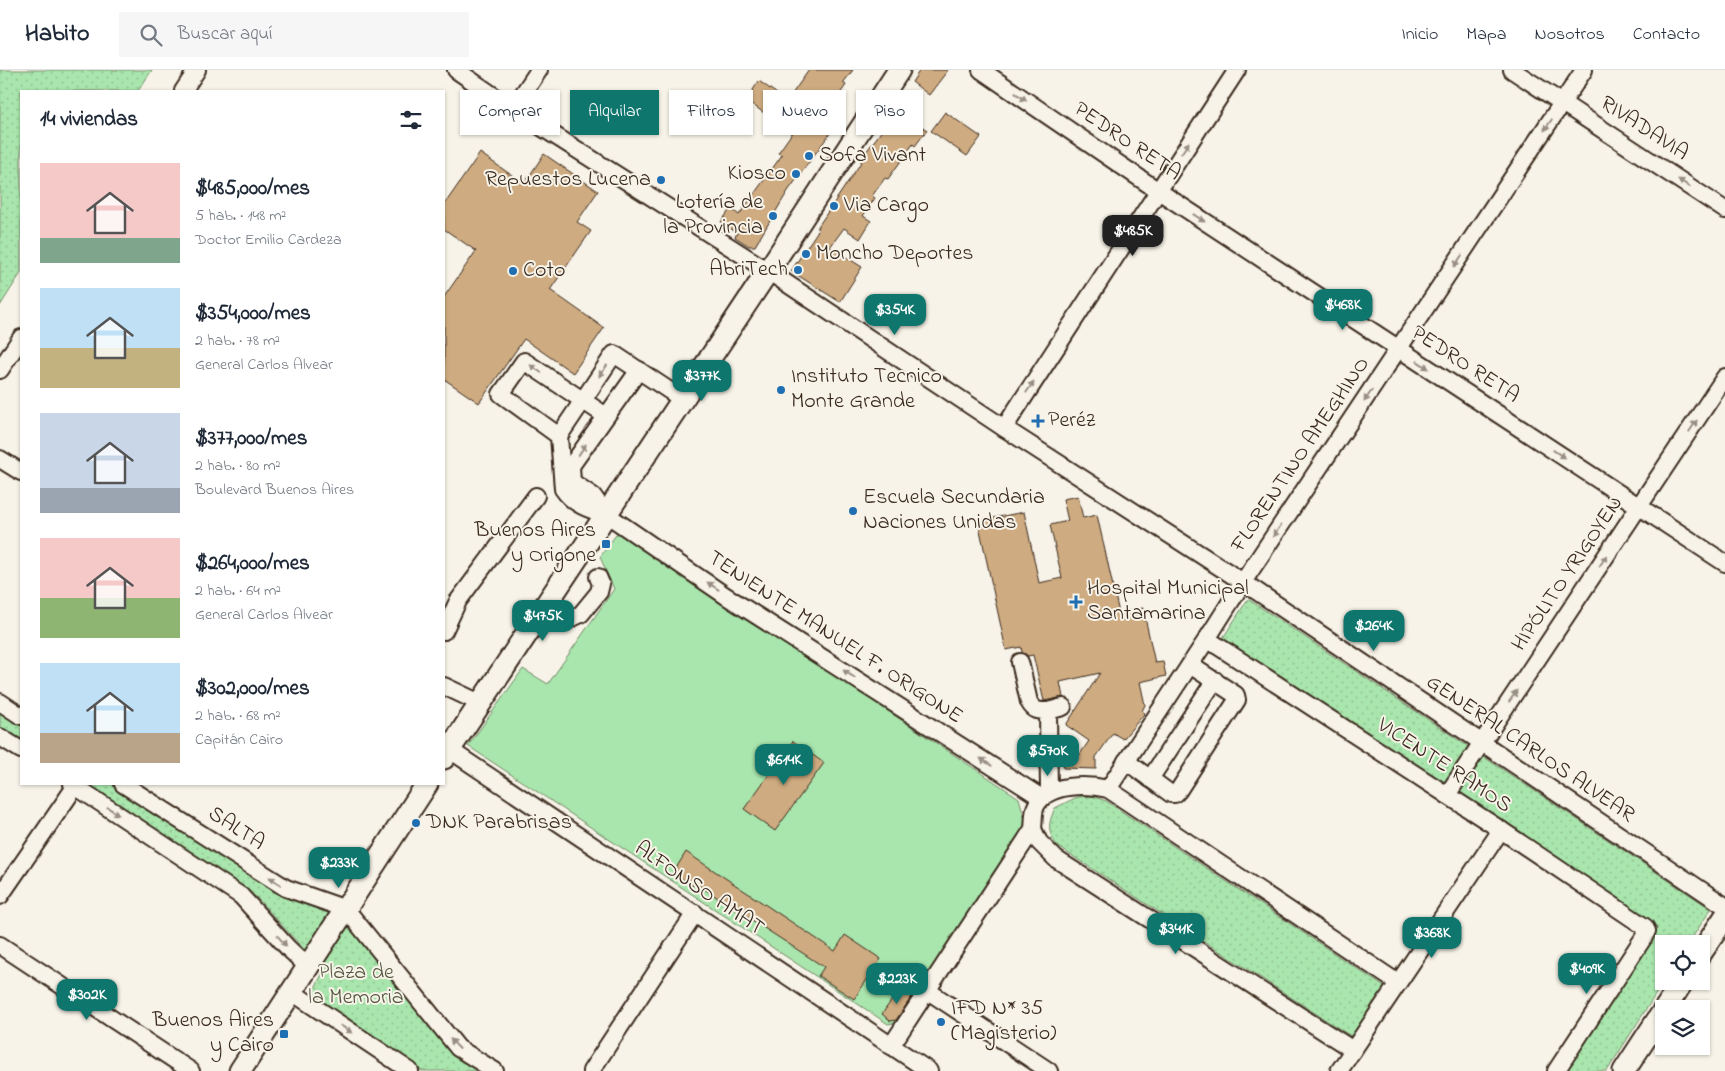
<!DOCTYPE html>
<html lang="es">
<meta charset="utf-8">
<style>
:root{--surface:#fff;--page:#f6f6f7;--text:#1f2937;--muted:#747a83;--line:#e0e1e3;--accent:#0f766e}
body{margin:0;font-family:"Indie Flower",sans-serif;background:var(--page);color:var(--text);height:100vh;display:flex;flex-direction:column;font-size:19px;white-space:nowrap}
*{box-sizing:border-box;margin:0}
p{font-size:16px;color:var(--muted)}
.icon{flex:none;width:28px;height:28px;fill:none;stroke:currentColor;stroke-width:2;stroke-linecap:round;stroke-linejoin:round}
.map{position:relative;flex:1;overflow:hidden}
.drawer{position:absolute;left:20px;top:20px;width:425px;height:695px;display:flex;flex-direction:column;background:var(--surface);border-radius:0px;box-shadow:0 1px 4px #0004}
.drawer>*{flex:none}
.guide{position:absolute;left:460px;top:20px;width:475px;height:45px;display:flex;gap:10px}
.tools{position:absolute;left:1655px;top:865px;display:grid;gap:10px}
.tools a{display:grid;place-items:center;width:55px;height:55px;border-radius:0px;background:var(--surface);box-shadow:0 1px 4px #0004;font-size:25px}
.price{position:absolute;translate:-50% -42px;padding:0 11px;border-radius:10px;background:var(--accent);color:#fff;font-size:16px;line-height:32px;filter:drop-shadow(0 1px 2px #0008)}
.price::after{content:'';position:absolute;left:50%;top:30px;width:15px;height:11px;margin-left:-8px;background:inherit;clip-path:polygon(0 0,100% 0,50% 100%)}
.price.selected{background:#222;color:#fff}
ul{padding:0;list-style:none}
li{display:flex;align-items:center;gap:15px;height:125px;padding:0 20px}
li span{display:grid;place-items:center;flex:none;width:140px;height:100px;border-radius:0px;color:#555}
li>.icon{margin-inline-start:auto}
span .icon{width:60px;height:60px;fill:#fffc;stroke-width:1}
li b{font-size:21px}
h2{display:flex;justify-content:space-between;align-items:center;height:60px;padding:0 20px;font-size:21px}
.pill{padding:0 18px;border-radius:0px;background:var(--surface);box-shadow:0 1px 4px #0004;font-size:18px;line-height:45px}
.pill.selected{background:var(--accent);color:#fff}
header{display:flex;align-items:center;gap:30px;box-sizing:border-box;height:70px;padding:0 25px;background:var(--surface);border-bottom:1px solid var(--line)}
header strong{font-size:24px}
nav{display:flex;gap:28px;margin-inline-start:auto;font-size:18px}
.search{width:350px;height:45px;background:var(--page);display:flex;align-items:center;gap:12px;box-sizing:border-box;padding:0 18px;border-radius:0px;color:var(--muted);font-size:19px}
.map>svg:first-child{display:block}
</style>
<header>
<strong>Habito</strong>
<div class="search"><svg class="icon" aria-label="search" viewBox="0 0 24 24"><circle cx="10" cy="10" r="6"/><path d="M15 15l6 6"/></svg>Buscar aquí</div>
<nav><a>Inicio</a><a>Mapa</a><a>Nosotros</a><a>Contacto</a></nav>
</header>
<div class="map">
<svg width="1725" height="1001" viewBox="0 0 1725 1001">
<defs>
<pattern id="green-dots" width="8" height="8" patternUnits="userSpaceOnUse" patternTransform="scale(1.25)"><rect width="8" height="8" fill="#a9e6ad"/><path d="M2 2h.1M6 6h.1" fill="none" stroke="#92c594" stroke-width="1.8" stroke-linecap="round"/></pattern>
</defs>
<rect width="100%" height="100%" fill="#f7f3e8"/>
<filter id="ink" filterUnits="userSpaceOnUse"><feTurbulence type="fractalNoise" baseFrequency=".02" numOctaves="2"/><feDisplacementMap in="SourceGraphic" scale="10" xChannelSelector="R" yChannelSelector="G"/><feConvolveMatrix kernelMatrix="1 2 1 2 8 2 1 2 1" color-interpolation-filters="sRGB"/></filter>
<g filter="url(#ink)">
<g fill="url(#green-dots)" stroke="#728866">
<path d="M0,0H152L138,21H21V203L0,236Z"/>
<path d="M1248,529L1711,839L1688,874H1664V911L1607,1001H1562L1656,856L1221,571Z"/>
<path d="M0,639L21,654V673L0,659Z"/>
<path d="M84,714H112L292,830L323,839L354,857L487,1001H422L310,927L324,901L256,827Z"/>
<path d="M1092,726L1106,731L1383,916L1385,919L1353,966L1349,965L1057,776C1047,761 1048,754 1055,738L1077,727Z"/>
</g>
<path fill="#a9e6ad" stroke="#728866" d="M618,462L1019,728L1026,754L899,952L888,954L468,676L523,599L548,614L614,519L600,487Z"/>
<g fill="#ceab80" stroke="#3b2a1e">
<path d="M809,0H853L843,13L846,15L819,54L831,62L788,121L755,176H749L735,167L737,163L721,152L731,138L739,145L782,85L778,83L792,63L746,30L759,11L787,31Z"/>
<path d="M920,0H948L929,25L912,12Z"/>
<path d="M896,38L927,60L915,76L913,74L888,109L885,108L872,126L875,128L863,146L871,151L860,169L844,158L830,177L862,197L840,232L791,201L819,159L817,158L862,91L860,90L886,55L884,54Z"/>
<path d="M945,42L981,67L967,86L931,61Z"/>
<path d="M480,83L524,114L544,84L598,121L577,152L591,161L550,220L604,258L573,303L524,269L479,333L444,309V227L476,181L444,159V135Z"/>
<path d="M1078,426L1083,448L1097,445L1119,543L1143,538L1155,593L1163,592L1166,606L1140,612L1145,635L1142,641L1145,643L1123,669L1113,663L1096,687V699L1063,698L1064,686L1078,687L1089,671L1066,655L1100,603L1060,612L1063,627L1044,631L1033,585L1028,586L1022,582L1021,577L1006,580L978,451L1024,442L1039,513L1062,508L1050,455L1068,451L1063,429Z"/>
<path d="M793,671L824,693L775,761L744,739Z"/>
<path d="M686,782L835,881L845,865L881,889L854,929L818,906L824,897L695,813L693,816L673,803Z"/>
<path d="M901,917L913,925L896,950L890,951L882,944Z"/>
</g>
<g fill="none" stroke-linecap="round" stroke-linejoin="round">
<g stroke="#3b2a1e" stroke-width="20">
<g id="minor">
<path d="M456,0L513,39L768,201L1004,358L1243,512L1725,836"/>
<path d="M981,0L1157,120L1725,493"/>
<path d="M1512,0L1725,140"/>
<path d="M183,21L197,0"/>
<path d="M513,39L539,0"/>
<path d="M0,300L21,268"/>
<path d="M682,329L614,284L559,366L563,419C573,434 589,440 606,444L726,526L1042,728"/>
<path d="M1004,358L1237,0"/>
<path d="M559,366L501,324L524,291L606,346"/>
<path d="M0,389L21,402"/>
<path d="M606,444L593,426L572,412L571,396L639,300"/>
<path d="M541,542L568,550L581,544L599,522L601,514L598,507"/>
<path d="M444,561L458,531L536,426"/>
<path d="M1207,569L1501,760L1645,857L1647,861L1644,867L1556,1001"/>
<path d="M1020,592L1029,632C1034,641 1038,641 1048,641L1049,722"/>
<path d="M444,616L480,633"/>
<path d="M0,632L21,646"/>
<path d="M1048,641L1063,637"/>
<path d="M0,667L21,680"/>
<path d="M444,676L929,1001"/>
<path d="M1126,691L1171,724H1175L1178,721L1237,630L1236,625L1190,595"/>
<path d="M1150,709L1215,610"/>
<path d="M72,714L241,826L288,878L308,897"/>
<path d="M123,714L286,818L346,839L458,978L495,1001"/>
<path d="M1108,719L1207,569L1243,512L1584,0"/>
<path d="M1447,725L1725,307"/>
<path d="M1033,759L1039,772L1056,789L1353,980"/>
<path d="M0,826L77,714"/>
<path d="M0,875L191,1001"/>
<path d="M928,921L1049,1001"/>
<path d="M292,922L410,1001"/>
<path d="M891,976L1033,759C1034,751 1033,742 1036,736C1047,713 1087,714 1108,719L1398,913"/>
<path d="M591,1001L695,843"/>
<path d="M1339,1001L1501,760"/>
</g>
</g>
<g stroke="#3b2a1e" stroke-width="25">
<g id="major">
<path d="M444,688L768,201L899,0"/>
<path d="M1701,883L1725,847"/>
<path d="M1665,939L1683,911"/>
<path d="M240,1001L427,714"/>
<path d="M1624,1001L1664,940"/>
</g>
</g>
<use href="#minor" stroke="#f7f3e8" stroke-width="16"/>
<use href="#major" stroke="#f7f3e8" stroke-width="21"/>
</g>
<defs><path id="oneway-solid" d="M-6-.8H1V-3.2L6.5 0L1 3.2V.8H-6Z" transform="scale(1.25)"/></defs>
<g fill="#998e83">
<use href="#oneway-solid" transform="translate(1021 27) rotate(34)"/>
<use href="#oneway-solid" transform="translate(1548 55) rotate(124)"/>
<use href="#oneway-solid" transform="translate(1185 78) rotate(-56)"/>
<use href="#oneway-solid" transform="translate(1684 113) rotate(-147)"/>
<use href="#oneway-solid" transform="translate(1199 148) rotate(33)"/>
<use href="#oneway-solid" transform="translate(1458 191) rotate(124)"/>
<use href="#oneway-solid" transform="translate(1423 295) rotate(33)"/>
<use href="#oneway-solid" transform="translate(536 299) rotate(-146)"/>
<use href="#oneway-solid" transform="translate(603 301) rotate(125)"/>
<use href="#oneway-solid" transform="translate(1030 317) rotate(-57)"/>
<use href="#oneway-solid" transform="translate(1368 326) rotate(124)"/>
<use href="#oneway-solid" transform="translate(1693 356) rotate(-56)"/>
<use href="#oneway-solid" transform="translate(582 380) rotate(-55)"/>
<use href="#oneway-solid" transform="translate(1559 384) rotate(33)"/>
<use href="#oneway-solid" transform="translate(1277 461) rotate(124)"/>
<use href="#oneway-solid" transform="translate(1603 491) rotate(-56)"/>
<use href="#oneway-solid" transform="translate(713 516) rotate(-146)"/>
<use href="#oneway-solid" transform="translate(849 604) rotate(-147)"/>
<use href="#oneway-solid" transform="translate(1513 626) rotate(-56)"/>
<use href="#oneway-solid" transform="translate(986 692) rotate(-147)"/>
<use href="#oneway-solid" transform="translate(113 741) rotate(34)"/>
<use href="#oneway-solid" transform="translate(275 811) rotate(-147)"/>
<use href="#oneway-solid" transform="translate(282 871) rotate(49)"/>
<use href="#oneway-solid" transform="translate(346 959) rotate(34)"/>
<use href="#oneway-solid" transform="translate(455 974) rotate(-133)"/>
</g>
</g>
<g fill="#1f6fb2" stroke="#f7f3e8" stroke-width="2">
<circle cx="809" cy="86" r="5"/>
<circle cx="796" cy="104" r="5"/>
<circle cx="661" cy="110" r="5"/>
<circle cx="834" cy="136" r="5"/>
<circle cx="773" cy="146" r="5"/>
<circle cx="806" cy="184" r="5"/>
<circle cx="798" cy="200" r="5"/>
<circle cx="513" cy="201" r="5"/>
<circle cx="781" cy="320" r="5"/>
<path d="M1035.5 343.5h5v5h5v5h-5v5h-5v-5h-5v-5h5z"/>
<circle cx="853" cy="441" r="5"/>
<rect x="601" y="469" width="10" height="10" rx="2.5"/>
<path d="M1073.5 524.5h5v5h5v5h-5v5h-5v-5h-5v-5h5z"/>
<circle cx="416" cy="753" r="5"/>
<circle cx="941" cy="952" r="5"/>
<rect x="279" y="959" width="10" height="10" rx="2.5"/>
</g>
<g text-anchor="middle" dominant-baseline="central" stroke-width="4" stroke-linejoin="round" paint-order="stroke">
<g font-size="22" fill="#3b2a1e" stroke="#f7f3e8">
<text transform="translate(1644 59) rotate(33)">RIVADAVIA</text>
<text transform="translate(1127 72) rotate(34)">PEDRO RETA</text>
<text transform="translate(1465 295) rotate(33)">PEDRO RETA</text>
<text transform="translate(1301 385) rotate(-56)">FLORENTINO AMEGHINO</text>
<text transform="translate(1568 504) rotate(-56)">HIPÓLITO YRIGOYEN</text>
<text transform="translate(835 568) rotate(33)">TENIENTE MANUEL F. ORIGONE</text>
<text transform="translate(1530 679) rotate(34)">GENERAL CARLOS ALVEAR</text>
<text transform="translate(1444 696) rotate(33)">VICENTE RAMOS</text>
<text transform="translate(236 759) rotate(33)">SALTA</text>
<text transform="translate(699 819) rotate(34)">ALFONSO AMAT</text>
</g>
<g font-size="22" fill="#3b2a1e" stroke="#f7f3e8" text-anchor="start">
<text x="819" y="86">Sofa Vivant</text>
<text x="786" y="104" text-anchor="end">Kiosco</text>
<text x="651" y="110" text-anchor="end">Repuestos Lucena</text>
<text x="763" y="133" text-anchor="end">Lotería de<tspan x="763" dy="25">la Provincia</tspan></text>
<text x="844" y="136">Via Cargo</text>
<text x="816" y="184">Moncho Deportes</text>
<text x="788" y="200" text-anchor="end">AbriTech</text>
<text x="523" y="201">Coto</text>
<text x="791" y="307">Instituto Tecnico<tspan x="791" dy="25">Monte Grande</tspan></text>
<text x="1048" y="351">Peréz</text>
<text x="863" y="428">Escuela Secundaria<tspan x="863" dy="25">Naciones Unidas</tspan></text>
<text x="596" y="461" text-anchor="end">Buenos Aires<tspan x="596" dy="25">y Origone</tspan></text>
<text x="1087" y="519">Hospital Municipal<tspan x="1087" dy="25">Santamarina</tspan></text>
<text x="426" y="753">DNK Parabrisas</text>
<text x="951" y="939">IFD N* 35<tspan x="951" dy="25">(Magisterio)</tspan></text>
<text x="274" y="951" text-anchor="end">Buenos Aires<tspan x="274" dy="25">y Cairo</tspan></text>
</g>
<g font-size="22" fill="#565942" stroke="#f7f3e8">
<text x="356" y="903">Plaza de<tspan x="356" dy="25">la Memoria</tspan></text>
</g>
</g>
</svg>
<div class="tools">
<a><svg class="icon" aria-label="locate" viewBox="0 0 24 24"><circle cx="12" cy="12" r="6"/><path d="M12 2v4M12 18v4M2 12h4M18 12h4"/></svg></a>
<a><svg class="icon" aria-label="layers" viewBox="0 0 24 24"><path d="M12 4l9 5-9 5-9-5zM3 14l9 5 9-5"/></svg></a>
</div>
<b class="price selected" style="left:1133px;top:187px">$485K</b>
<b class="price" style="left:1343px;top:261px">$468K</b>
<b class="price" style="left:895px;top:266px">$354K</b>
<b class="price" style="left:702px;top:332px">$377K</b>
<b class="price" style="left:543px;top:572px">$475K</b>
<b class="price" style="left:1374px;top:582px">$264K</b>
<b class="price" style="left:1048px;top:707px">$570K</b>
<b class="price" style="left:784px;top:716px">$614K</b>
<b class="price" style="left:339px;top:819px">$233K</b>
<b class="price" style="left:1176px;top:885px">$341K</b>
<b class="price" style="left:1432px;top:889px">$368K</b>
<b class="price" style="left:1587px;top:925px">$409K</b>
<b class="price" style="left:897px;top:935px">$223K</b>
<b class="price" style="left:87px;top:951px">$302K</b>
<div class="guide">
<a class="pill">Comprar</a>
<a class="pill selected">Alquilar</a>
<a class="pill">Filtros</a>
<a class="pill">Nuevo</a>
<a class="pill">Piso</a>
</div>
<section class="drawer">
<h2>14 viviendas<svg class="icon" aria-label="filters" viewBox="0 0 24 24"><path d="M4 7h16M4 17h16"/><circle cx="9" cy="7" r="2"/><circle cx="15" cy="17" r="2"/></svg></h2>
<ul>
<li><span style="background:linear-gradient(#f6c9c9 75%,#7fa58c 0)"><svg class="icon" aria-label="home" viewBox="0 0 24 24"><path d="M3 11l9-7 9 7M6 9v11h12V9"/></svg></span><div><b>$485,000/mes</b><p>5 hab. · 148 m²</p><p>Doctor Emilio Cardeza</p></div></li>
<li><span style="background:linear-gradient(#bfe0f5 60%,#c2b280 0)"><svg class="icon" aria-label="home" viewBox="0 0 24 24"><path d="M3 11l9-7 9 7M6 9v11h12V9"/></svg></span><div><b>$354,000/mes</b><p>2 hab. · 78 m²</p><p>General Carlos Alvear</p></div></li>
<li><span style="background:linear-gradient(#c9d6e8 75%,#9aa5b1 0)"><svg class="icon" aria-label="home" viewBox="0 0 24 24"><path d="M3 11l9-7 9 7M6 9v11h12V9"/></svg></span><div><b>$377,000/mes</b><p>2 hab. · 80 m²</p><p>Boulevard Buenos Aires</p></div></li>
<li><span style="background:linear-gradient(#f6c9c9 60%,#8fb573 0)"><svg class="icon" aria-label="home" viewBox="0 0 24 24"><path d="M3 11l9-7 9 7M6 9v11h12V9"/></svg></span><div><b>$264,000/mes</b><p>2 hab. · 64 m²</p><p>General Carlos Alvear</p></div></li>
<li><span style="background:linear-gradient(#bfe0f5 70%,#b9a48a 0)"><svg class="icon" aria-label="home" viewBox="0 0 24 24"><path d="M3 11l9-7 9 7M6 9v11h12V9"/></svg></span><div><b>$302,000/mes</b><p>2 hab. · 68 m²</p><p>Capitán Cairo</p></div></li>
</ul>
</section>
</div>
